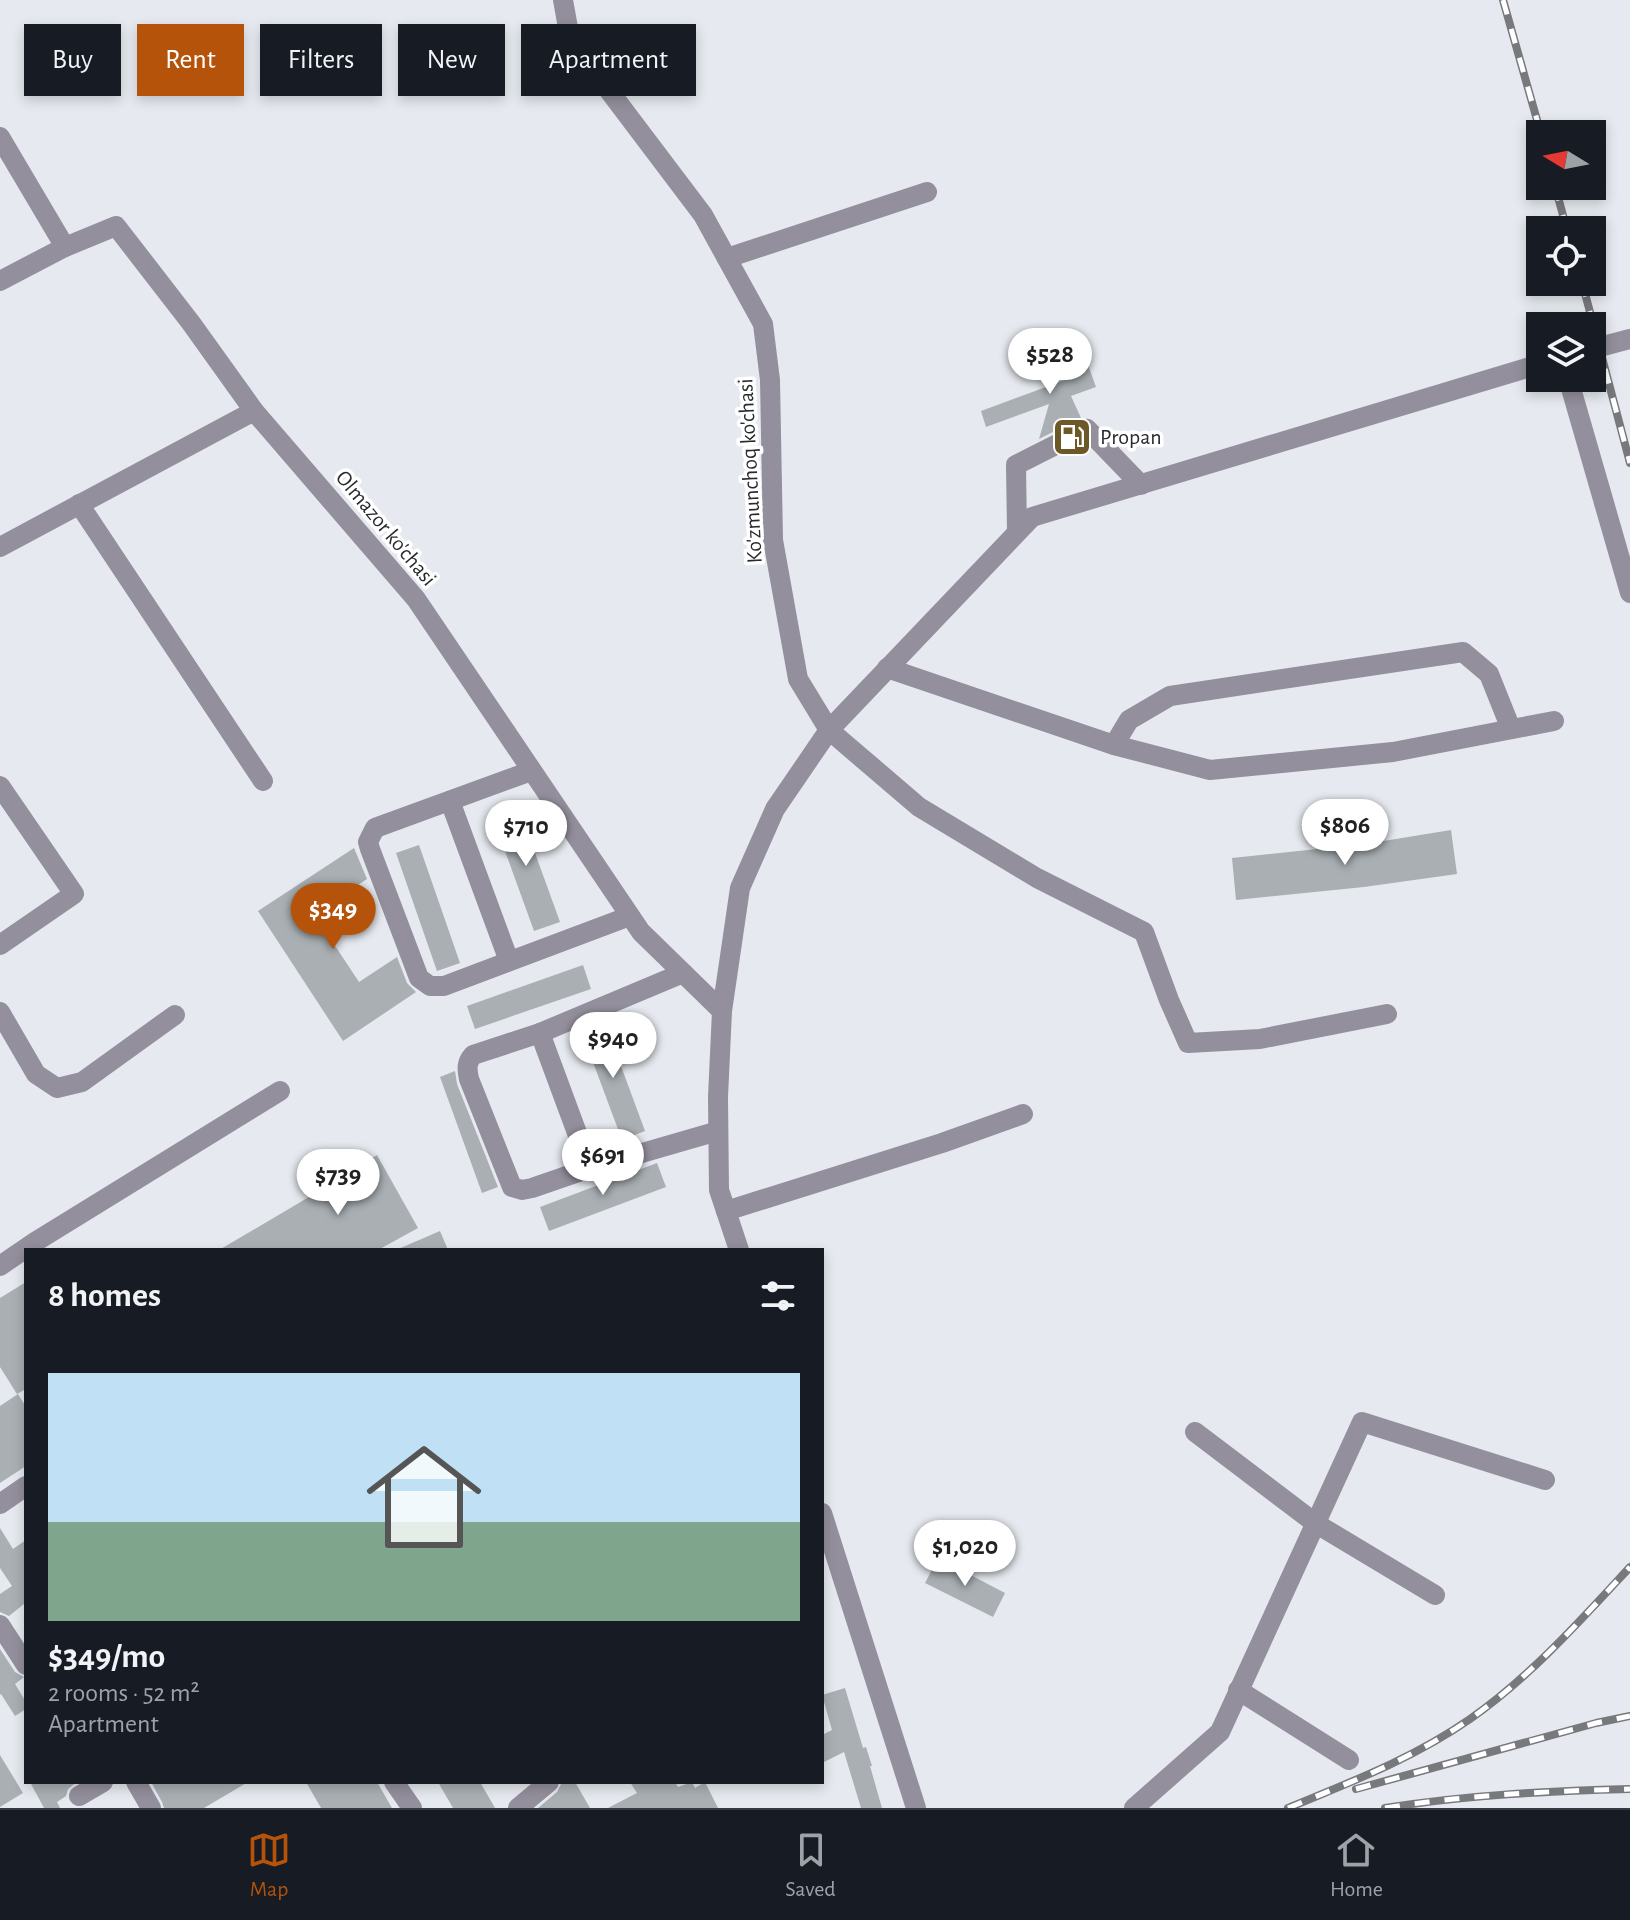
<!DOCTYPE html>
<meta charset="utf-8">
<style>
:root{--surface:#171b24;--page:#242831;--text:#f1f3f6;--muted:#9ea1a6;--line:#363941;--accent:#b45309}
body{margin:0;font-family:"Alegreya Sans",sans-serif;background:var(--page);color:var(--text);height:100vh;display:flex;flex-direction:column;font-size:30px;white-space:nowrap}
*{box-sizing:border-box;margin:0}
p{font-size:26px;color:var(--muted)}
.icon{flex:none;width:44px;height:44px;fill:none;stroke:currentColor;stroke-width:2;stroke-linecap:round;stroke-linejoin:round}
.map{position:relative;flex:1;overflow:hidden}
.drawer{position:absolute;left:24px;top:1248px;width:800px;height:536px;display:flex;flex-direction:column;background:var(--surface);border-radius:0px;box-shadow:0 4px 12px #0003}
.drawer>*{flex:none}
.guide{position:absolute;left:24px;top:24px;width:800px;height:72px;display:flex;gap:16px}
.needle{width:52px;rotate:280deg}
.tools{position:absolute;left:1526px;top:120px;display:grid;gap:16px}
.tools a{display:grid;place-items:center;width:80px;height:80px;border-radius:0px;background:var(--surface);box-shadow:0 4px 12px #0003;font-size:40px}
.price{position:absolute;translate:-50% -68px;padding:0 18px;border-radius:28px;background:#fff;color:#222;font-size:26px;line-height:52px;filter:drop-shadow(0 2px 4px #0008)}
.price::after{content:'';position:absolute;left:50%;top:48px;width:24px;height:18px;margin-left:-12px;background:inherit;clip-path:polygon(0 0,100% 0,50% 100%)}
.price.selected{background:var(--accent);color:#fff}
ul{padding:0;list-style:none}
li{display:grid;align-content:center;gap:16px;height:424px;padding:0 24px}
li span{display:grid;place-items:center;height:248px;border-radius:0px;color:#555}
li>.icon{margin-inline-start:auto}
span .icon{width:144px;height:144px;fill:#fffc;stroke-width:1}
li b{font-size:34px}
h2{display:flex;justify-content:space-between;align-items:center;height:96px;padding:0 24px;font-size:34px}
.tag{padding:0 28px;border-radius:0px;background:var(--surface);box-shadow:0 4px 12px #0003;font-size:28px;line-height:72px}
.tag.selected{background:var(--accent);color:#fff}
.tabs{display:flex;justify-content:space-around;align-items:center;height:112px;border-top:2px solid var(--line);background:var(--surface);font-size:22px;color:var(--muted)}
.tabs a{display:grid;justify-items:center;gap:4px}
.tabs .selected{color:var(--accent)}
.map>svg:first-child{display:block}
</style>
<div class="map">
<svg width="1630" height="1808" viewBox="0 0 1630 1808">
<rect width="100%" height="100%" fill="#e6eaf0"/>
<g fill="#a9afb3">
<path d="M1077,334L1096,387L1071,396L1081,418L1039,439L1049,404L986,427L981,411L1076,376L1063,339Z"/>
<path d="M518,806L560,922L534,931L492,815Z"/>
<path d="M1451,830L1457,874L1364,887L1236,900L1232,858L1365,844Z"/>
<path d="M419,845L460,963L437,971L396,853Z"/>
<path d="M354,848L367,879L314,914L359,982L397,957L407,983L416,992L343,1041L258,911Z"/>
<path d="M583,965L591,989L475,1029L467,1006Z"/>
<path d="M604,1020L645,1131L622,1140L581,1030Z"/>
<path d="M455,1071L457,1084L498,1187L482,1193L440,1077Z"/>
<path d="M377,1155L418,1228L378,1250H219L309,1197L308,1195Z"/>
<path d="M657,1163L666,1187L549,1231L540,1207Z"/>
<path d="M440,1231L448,1250H396Z"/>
<path d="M26,1282V1389L17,1394L0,1367V1298Z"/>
<path d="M18,1394L26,1407V1466L0,1483V1406Z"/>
<path d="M0,1528L13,1549L26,1540V1608L24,1604L9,1616L0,1612V1594L12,1586L0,1568Z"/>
<path d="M938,1558L1005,1593L993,1617L925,1583Z"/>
<path d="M0,1649L15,1672L24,1677L15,1684L26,1702V1709L15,1716L1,1694L0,1695Z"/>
<path d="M845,1688L863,1748L866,1747L872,1766H870L882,1808H861L844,1752L822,1763V1735L832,1730L822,1695Z"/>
<path d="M0,1755L23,1793L0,1807Z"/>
<path d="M30,1782H77L68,1789L66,1796L57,1802L60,1808H44Z"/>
<path d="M151,1782H248L204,1808H164L162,1802Z"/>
<path d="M306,1782H377L392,1808H321Z"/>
<path d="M438,1782H480L495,1808H453Z"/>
<path d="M562,1782H575L590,1808H538L557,1792Z"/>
<path d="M630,1782H675L678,1787L692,1782L695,1788L705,1782L718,1808H608L637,1793Z"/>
</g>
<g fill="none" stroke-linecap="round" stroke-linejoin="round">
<g stroke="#938f9c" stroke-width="20">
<path d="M563,0L570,39L703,215L763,324L770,380L773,540L798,679L829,730L919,807L1037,878L1144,932L1169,1000L1188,1043L1260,1039L1387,1014"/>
<path d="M0,137L65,247L116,226L191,323L254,411L416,599L641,932L722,1011"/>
<path d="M727,258L927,192"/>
<path d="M0,281L65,247"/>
<path d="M1592,349L1630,339"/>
<path d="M1568,378L1630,593"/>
<path d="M79,504L263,781"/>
<path d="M1017,532L1016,465L1087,429L1141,485"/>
<path d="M0,547L254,411"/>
<path d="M887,668L1114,745L1210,770L1393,752L1554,721"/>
<path d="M1114,745L1129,720L1170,696L1463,652L1489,674L1511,729"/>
<path d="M531,771L375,828L368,842L370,849L419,978L430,986H444L630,916"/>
<path d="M0,786L74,894L0,945"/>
<path d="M450,801L509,961"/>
<path d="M683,973L540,1033L473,1055C466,1063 467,1069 469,1079L512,1187L522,1190L532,1188L590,1168L718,1131"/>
<path d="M0,1012L36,1074L57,1088L82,1082L175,1015"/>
<path d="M540,1033L590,1168"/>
<path d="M726,1211L942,1143L1023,1114"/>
<path d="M739,1250L719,1190L718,1097L722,1011L740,888L775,809L829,730L1032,517L1540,364"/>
<path d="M0,1266L35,1242L280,1091"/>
<path d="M1195,1432L1315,1523L1435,1595"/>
<path d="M0,1504L26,1486"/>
<path d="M822,1513L916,1808"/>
<path d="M0,1625L26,1665"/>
<path d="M1238,1690L1349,1760"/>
<path d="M136,1782L151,1808"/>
<path d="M394,1782L412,1808"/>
<path d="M79,1796L103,1782"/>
<path d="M518,1808L549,1782"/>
<path d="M1134,1808L1220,1732L1362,1422L1545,1480"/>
</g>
<g stroke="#77797d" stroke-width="8">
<g id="rail">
<path d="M1503,0L1541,134"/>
<path d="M1555,186L1567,230"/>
<path d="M1582,282L1630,463"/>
<path d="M1356,1789L1596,1723L1630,1716"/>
<path d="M1288,1808C1351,1782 1414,1758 1470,1719C1530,1677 1580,1621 1630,1567"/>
<path d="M1385,1808C1466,1795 1548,1791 1630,1789"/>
</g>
</g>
<use href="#rail" stroke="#fff" stroke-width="5" stroke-dasharray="15" stroke-linecap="butt"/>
</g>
<defs>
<g id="fuel-square" transform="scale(2)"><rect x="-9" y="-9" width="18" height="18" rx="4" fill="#6d5928" stroke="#fff"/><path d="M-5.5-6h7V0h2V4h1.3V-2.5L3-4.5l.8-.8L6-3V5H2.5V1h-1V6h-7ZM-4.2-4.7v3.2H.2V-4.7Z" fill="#fff"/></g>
</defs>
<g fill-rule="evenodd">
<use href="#fuel-square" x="1072" y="437"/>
</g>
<g text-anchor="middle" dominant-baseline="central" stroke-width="7" stroke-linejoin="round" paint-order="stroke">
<g font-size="22" fill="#292a2d" stroke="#fff" text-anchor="start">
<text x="1100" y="437">Propan</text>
</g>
<g font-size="22" fill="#292a2d" stroke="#fff">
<text transform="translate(750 471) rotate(-93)">Ko'zmunchoq ko'chasi</text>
<text transform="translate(386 528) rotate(50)">Olmazor ko'chasi</text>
</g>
</g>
</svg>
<div class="tools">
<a><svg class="needle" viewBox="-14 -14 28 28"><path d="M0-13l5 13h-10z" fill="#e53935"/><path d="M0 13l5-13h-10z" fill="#9ea1a6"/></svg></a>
<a><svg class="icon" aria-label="locate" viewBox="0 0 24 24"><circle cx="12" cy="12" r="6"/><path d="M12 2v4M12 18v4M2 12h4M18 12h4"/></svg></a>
<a><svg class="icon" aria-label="layers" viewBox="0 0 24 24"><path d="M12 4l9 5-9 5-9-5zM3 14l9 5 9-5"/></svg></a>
</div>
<b class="price" style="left:1050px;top:396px">$528</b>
<b class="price" style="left:1345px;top:867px">$806</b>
<b class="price" style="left:526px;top:868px">$710</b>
<b class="price selected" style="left:333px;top:951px">$349</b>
<b class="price" style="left:613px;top:1080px">$940</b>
<b class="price" style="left:603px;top:1197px">$691</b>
<b class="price" style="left:338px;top:1217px">$739</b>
<b class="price" style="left:965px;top:1588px">$1,020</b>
<div class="guide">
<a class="tag">Buy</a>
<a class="tag selected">Rent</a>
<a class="tag">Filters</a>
<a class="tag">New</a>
<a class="tag">Apartment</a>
</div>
<section class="drawer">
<h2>8 homes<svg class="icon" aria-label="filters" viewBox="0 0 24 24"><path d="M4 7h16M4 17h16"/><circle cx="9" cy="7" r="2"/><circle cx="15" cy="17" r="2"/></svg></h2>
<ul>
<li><span style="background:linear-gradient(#bfe0f5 60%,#7fa58c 0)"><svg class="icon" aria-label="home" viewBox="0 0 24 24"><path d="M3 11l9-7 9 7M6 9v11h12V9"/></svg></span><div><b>$349/mo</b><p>2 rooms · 52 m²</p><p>Apartment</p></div></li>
</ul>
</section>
</div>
<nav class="tabs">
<a class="selected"><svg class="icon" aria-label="map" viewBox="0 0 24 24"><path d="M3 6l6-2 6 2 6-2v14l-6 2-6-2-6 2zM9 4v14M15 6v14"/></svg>Map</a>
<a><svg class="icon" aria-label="saved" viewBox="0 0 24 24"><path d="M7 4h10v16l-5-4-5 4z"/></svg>Saved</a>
<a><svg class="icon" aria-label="home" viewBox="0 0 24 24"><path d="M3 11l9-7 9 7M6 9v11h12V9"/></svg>Home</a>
</nav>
